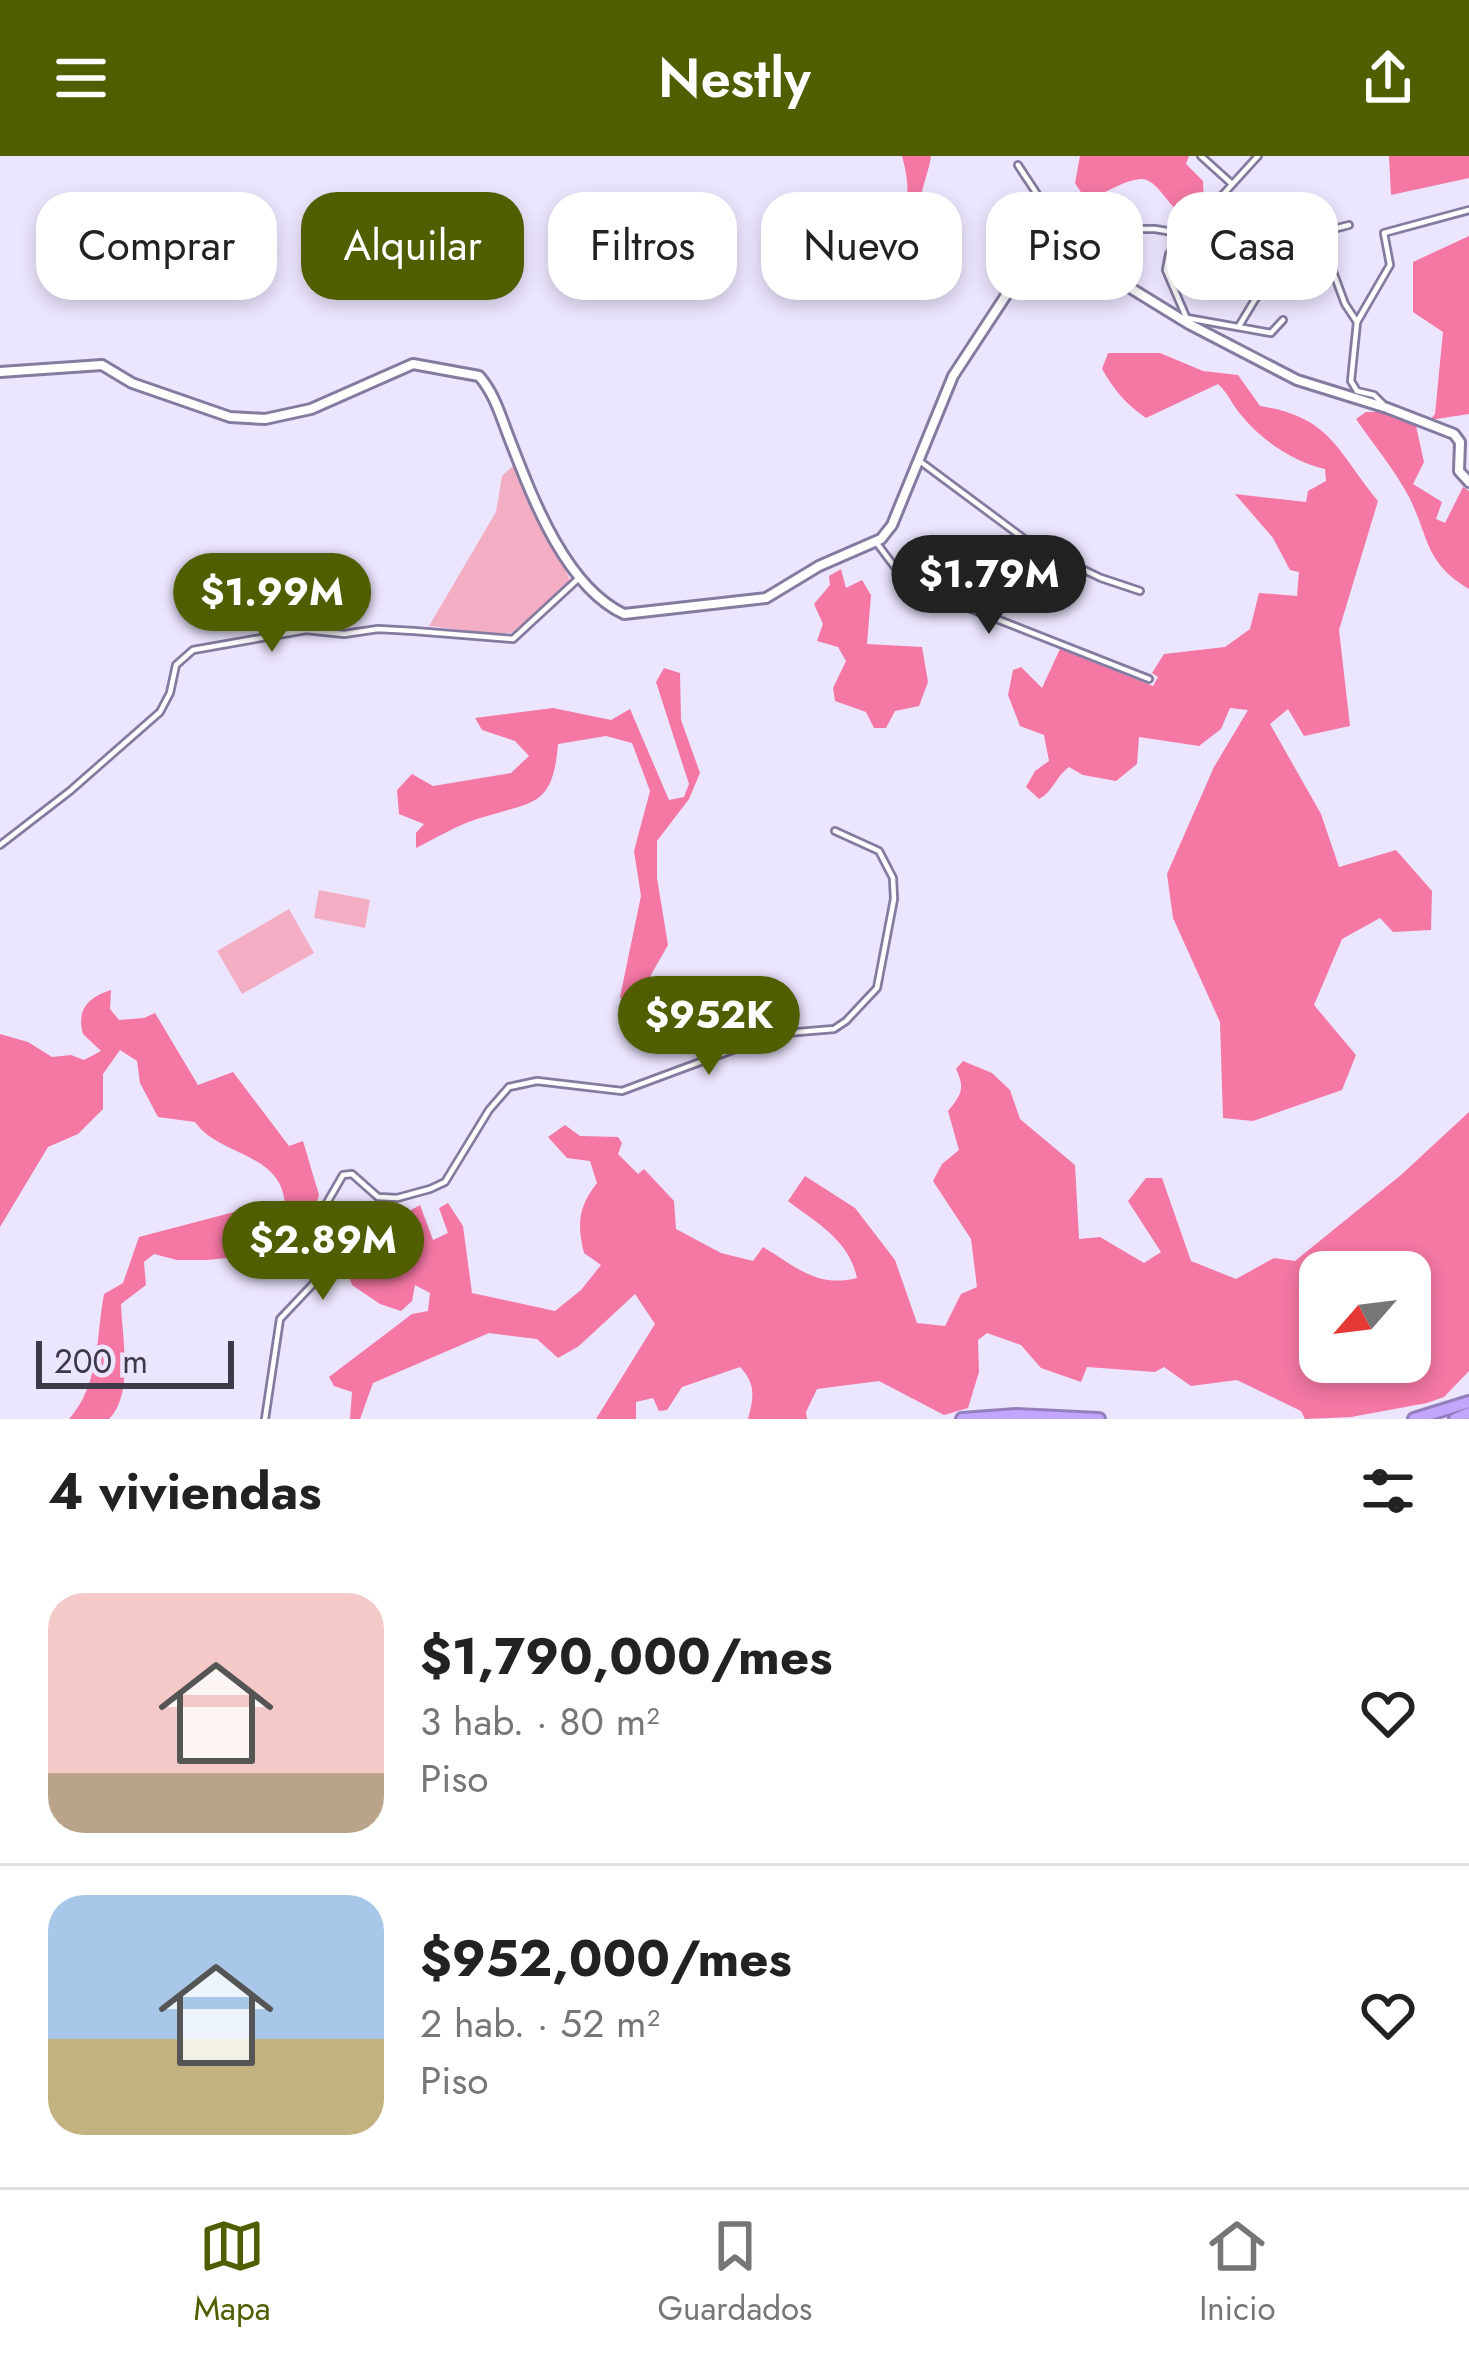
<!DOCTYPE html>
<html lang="es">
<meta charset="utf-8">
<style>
:root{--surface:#fff;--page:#f2f2f2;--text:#222;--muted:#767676;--line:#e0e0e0;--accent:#515e00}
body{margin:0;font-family:Jost,sans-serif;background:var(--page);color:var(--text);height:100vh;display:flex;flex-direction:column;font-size:45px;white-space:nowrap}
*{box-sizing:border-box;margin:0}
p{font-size:39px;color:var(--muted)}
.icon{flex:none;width:66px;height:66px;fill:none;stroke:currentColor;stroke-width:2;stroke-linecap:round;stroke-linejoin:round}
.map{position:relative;height:1263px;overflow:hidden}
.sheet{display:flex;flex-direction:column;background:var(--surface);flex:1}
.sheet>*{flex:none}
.banner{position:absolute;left:36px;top:36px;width:1398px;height:108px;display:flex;gap:24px}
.needle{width:78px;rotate:242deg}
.fabs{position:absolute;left:1299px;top:1095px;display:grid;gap:24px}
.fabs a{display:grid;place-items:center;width:132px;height:132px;border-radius:24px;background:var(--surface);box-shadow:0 6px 18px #0003;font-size:60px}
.scale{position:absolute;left:36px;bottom:30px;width:198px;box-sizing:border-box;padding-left:12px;border:6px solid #3e3949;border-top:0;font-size:33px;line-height:42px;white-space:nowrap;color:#3e3949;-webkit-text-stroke:9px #ece5fe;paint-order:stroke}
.price{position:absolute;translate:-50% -102px;padding:0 27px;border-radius:42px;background:var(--accent);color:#fff;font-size:39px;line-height:78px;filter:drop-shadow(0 3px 6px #0008)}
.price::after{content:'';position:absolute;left:50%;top:72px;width:36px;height:27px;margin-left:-18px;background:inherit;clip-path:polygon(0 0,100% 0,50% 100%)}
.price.active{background:#222;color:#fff}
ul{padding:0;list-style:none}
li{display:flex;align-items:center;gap:36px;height:300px;padding:0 48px}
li+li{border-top:3px solid var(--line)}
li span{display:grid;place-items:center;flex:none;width:336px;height:240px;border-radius:36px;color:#555}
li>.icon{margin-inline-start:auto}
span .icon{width:144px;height:144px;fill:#fffc;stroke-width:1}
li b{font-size:51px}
h2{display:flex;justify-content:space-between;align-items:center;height:144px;padding:0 48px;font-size:51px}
.tag{padding:0 42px;border-radius:36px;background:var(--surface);box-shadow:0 6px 18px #0003;font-size:42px;line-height:108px}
.tag.active{background:var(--accent);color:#fff}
header{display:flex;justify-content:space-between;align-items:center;height:156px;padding:0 48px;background:var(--accent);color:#fff;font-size:54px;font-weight:600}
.dock{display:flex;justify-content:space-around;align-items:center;height:168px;border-top:3px solid var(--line);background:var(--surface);font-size:33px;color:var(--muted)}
.dock a{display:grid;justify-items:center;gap:6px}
.dock .active{color:var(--accent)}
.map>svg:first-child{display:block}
</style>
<header><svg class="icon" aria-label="menu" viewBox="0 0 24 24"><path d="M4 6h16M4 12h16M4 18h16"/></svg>Nestly<svg class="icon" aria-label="share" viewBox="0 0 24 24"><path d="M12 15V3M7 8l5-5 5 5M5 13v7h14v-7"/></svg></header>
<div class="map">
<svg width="1469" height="1263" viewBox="0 0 1469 1263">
<rect width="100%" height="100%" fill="#ece5fe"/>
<g fill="#f4aec3">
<path d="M515,308L571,426L516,476L498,478L429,470L496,356L502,320Z"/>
<path d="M319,734L370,744L365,772L314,762Z"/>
<path d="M289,753L314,797L242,838L217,795Z"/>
</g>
<g fill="#f477a4" fill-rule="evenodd">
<path d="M902,0H931C928,21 918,37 921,57L897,85L883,91L882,85C910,57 912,37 902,0Z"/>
<path d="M1080,0H1189L1186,8L1203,25L1204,51L1196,65C1170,60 1161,24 1142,23C1126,23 1102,39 1086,44L1075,27Z"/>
<path d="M1389,0H1469V22L1391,39Z"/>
<path d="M1469,80V258L1430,264L1435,258L1443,176L1413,156V106Z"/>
<path d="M1108,197H1160L1203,215L1238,219L1260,250C1331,261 1337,295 1378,345L1339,474L1350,570L1304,580L1288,553L1270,568L1321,658L1339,711L1396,694L1432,735L1431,774L1393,776L1380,762L1342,783L1314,849L1356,899L1342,934L1253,965L1223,962L1220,866L1173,762L1167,718L1214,611L1248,554L1230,552L1221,573L1199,590L1139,581L1137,608L1116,625L1083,619L1069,611C1056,620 1053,636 1039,643L1026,631L1035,615L1049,605L1044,579L1020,570L1008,539L1013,514L1021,511L1042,532L1060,493L1153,530L1158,521L1152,517L1164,498L1225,491L1250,473L1259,437L1297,440L1299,416L1290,414L1273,382L1235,338L1306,346L1308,335L1326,325L1325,313C1295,306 1263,286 1242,260C1232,249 1229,238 1218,228L1146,262C1126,248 1114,234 1102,213Z"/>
<path d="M1366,256H1383L1416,270L1424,306L1413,328L1442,346L1436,363L1445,367L1463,331L1469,335V433C1424,406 1430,383 1409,341C1395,314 1373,288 1356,263Z"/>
<path d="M841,413L846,432L862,424L871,439L867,488L922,491L928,526L919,550L895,555L886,572H874L866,556L835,545L833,532L846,505L838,491L817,485L823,468L814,448L830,429L829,420Z"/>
<path d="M664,512L680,517L681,564L700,617L689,643L657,685V722L668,789L631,854L620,841L641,740L634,695L650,635L632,587L606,580L558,588C553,654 531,645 477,663C456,670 436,682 416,692V677L424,668L399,658L397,634L412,618L433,630L511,617L529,600L515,585L482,574L475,562L553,552L611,564L630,553L669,644L684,641L689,628L656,526Z"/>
<path d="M111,834L110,853L119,864L144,862L155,857L198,929L233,916L289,990L303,985L319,1039L311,1064L315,1109L290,1096L207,1104H177L154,1098L144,1106L146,1129L121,1148C122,1181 134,1238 109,1263H69C100,1229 96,1180 104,1138L123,1127L139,1081L253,1051L275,1064L285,1060C290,995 221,1003 195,966L158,961L140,927L137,905L120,894L103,918V953L78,978L48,991L0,1071V878L28,886L52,901L71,899L84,904L101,895L83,878C76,853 89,841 111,834Z"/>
<path d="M963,905L992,917L1010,934L1020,963L1075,1009L1079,1083L1100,1081L1144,1107L1161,1096L1128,1045L1146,1022H1162L1191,1105L1236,1123L1274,1102L1295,1105L1401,1019L1469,956V1215L1444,1241L1427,1247L1351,1261L1305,1263L1301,1255L1237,1224L1191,1230L1164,1211L1155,1216L1087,1211L1081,1226L1041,1212L1021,1189L987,1177L978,1184L979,1216L968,1252L944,1259L879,1225L817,1233L806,1256L807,1263H748C754,1241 756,1228 740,1211L682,1231L667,1254L659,1255L653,1242L636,1246V1263H596L655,1168L635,1138L579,1190L558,1202L537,1183L489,1177L373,1227L360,1263H350L352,1236L334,1230L329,1221L412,1158L428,1155L430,1137L415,1129L412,1145L401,1155L380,1148L352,1129L339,1092L345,1073L355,1075L362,1091L385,1096L388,1067L420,1049L433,1084L448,1077L439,1052L448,1047L463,1070L472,1137L555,1155L581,1134L601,1109L584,1097C577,1069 578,1051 597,1027L590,1005L567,1002L548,981L565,969L580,980L618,981L622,987L618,998L638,1018L644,1013L674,1045L676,1073L721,1097L753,1105L763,1091C797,1111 816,1132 857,1122C849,1084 818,1068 788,1045L805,1020L855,1052L895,1104L917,1167L945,1170L961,1138L977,1131L971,1083L933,1025L942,1008L959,994L948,955C962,938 965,932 956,913ZM1320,1116H1410V1206H1320Z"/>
</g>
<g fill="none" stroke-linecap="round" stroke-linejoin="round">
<g stroke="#857a9f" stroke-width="10">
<g id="street">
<path d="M1201,0L1232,28"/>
<path d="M1018,9C1038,41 1067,75 1064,114"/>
<path d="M1349,69L1322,76L1321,83L1345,148L1357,166"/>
<path d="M1123,73H1155L1185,78"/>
<path d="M1187,162L1271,177L1283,164"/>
<path d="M1187,163L1166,114L1169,98L1258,0"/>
<path d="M1239,170L1282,99"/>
<path d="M1383,248L1374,239L1357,235L1351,225L1357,166L1390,109L1384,77L1469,54"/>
<path d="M921,306L1034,390L1101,422L1140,435"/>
<path d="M876,386L921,446L951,445L1149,523"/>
<path d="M0,689L70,635L160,556L170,537L176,509L193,494L306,474L344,478L378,473L414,475L513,483L579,422"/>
<path d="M265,1263L280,1163L332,1108L333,1095L325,1079V1050L343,1019L352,1018L378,1041L397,1042L430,1033L445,1026L489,954L509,931L537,925L622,935L754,886L786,877L834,873L846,865L877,832L894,743L893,722L879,695L835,675"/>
</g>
</g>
<g stroke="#857a9f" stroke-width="14">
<path id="secondary" d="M0,216L102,209L132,227L230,261L265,263L311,253L413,208L479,220C494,237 500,258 508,279C531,338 564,430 624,458L766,442L819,410L881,383L892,369L953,220L1014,127L1024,117L1047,111L1119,125L1189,168L1297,224L1387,252L1454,278L1460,286L1459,315L1469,326"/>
</g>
<g stroke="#947fbd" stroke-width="16">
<g id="highway">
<path d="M962,1263L1016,1259L1099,1263"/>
<path d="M1414,1263L1469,1246"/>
<path d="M1455,1263L1469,1257"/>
</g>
</g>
<use href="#street" stroke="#fff" stroke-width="4.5"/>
<use href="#secondary" stroke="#fff" stroke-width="8"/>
<use href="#highway" stroke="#c2a5fc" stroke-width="10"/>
</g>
</svg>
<div class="fabs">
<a><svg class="needle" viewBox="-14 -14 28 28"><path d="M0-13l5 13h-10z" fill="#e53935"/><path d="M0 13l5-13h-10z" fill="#767676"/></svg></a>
</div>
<div class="scale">200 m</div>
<b class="price active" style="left:989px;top:481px">$1.79M</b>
<b class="price" style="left:272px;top:499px">$1.99M</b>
<b class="price" style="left:709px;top:922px">$952K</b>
<b class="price" style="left:323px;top:1147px">$2.89M</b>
<div class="banner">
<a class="tag">Comprar</a>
<a class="tag active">Alquilar</a>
<a class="tag">Filtros</a>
<a class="tag">Nuevo</a>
<a class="tag">Piso</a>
<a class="tag">Casa</a>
</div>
</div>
<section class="sheet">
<h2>4 viviendas<svg class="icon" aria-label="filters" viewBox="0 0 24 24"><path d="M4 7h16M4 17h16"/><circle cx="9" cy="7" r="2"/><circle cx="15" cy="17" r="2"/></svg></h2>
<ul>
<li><span style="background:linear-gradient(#f6c9c9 75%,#b9a48a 0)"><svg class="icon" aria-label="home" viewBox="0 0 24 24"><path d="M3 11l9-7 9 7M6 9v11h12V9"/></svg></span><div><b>$1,790,000/mes</b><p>3 hab. · 80 m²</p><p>Piso</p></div><svg class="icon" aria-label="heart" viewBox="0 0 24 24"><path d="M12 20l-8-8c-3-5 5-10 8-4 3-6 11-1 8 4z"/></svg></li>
<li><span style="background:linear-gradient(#a9c7e8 60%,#c2b280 0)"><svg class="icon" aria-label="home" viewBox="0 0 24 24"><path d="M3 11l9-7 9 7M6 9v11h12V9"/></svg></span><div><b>$952,000/mes</b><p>2 hab. · 52 m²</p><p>Piso</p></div><svg class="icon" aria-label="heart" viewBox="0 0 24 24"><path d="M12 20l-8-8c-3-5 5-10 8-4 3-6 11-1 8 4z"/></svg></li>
</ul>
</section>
<nav class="dock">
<a class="active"><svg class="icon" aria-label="map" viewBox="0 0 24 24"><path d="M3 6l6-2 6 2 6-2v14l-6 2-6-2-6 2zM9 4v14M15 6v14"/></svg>Mapa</a>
<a><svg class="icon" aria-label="saved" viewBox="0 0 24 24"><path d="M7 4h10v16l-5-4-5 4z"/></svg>Guardados</a>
<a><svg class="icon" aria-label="home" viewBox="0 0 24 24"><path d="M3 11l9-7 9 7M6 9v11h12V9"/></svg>Inicio</a>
</nav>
